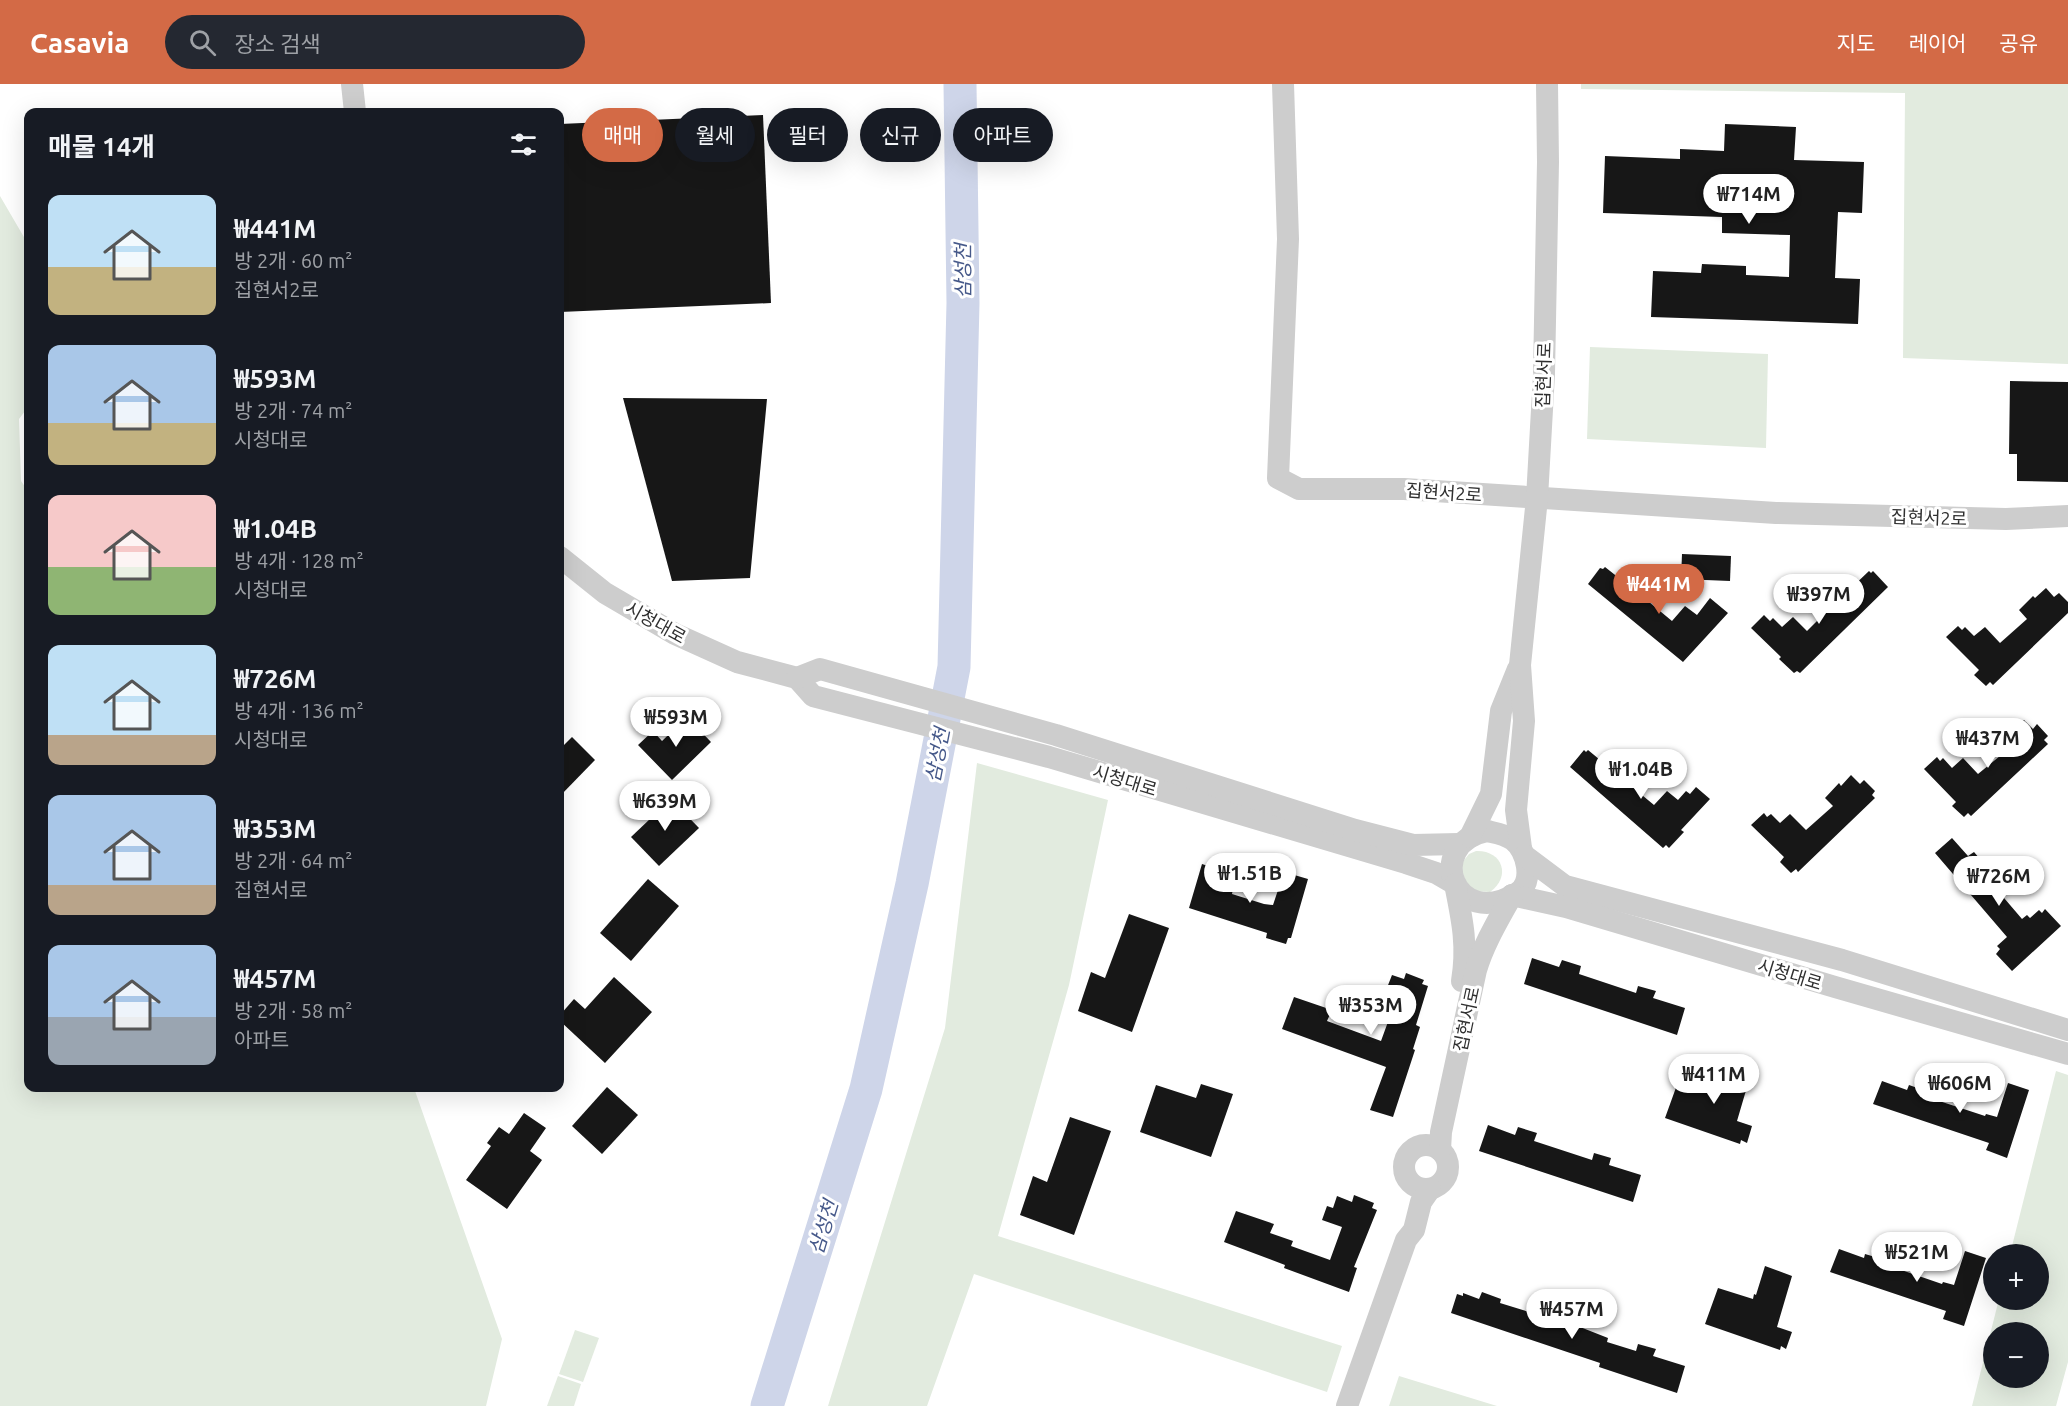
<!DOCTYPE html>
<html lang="ko">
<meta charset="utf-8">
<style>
:root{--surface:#171b24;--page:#242831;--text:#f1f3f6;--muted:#9ea1a6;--accent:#d36a46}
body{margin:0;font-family:Ubuntu,"Noto Sans KR",sans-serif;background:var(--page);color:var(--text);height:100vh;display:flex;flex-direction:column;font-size:22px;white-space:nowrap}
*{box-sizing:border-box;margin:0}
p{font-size:20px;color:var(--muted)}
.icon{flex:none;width:33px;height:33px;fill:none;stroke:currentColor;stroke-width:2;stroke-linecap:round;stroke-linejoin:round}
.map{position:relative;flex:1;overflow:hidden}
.drawer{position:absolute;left:24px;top:24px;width:540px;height:984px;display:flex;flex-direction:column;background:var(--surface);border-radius:12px;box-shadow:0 6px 24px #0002}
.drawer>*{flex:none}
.hud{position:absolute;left:582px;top:24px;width:570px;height:54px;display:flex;gap:12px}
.tools{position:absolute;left:1983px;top:1160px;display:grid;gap:12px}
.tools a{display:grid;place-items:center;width:66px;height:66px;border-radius:50%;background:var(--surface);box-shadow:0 6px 24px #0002;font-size:30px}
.price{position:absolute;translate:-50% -51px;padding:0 14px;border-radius:21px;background:#fff;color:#222;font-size:20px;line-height:39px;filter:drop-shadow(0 2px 3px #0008)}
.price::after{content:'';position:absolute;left:50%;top:36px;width:18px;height:14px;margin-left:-9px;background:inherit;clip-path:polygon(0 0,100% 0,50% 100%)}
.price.current{background:var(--accent);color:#fff}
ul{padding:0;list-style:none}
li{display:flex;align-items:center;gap:18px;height:150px;padding:0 24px}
li span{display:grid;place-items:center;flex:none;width:168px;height:120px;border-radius:12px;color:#555}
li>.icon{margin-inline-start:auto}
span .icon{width:72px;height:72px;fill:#fffc;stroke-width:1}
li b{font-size:26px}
h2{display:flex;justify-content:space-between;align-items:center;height:72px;padding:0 24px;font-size:26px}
.chip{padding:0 21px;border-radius:27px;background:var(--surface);box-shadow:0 6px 24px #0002;font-size:21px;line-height:54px}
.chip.current{background:var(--accent);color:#fff}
header{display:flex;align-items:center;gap:36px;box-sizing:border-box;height:84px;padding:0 30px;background:var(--accent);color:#fff}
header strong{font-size:28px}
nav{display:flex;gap:33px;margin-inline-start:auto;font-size:21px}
.search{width:420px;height:54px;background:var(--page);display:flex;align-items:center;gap:15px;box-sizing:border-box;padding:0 21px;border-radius:33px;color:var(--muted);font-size:22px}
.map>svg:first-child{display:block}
</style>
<header>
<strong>Casavia</strong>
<div class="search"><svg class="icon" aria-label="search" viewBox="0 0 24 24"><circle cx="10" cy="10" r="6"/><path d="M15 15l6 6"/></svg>장소 검색</div>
<nav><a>지도</a><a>레이어</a><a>공유</a></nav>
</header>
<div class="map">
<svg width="2068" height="1322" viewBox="0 0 2068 1322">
<rect width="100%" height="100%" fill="#fff"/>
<g fill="#e2ebdf" fill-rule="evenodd">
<path d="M1581,0H2068V280L1903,274L1905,9L1581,5Z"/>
<path d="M0,112L28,160V323L19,335L21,397L28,407V1004H414L502,1255L486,1322H0Z"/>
<path d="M1590,263L1768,270L1766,364L1587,355Z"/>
<path d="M977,679L1108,716L1069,901L998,1152L1342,1262L1327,1308L974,1190L927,1322H828L945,944Z"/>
<path d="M1476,767C1502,766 1512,792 1490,808L1469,807L1460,781L1469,770Z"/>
<path d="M2056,987L2068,991V1278L2056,1322H1972L1999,1215H2038V1170H2010ZM1994,1248H2038V1293H1994Z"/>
<path d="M575,1246L599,1254L583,1298L559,1290Z"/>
<path d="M558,1292L581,1300L574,1322H547Z"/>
<path d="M1399,1292L1497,1322H1389Z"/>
</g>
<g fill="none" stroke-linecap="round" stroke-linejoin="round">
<path stroke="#ced5e9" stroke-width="33" d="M767,1322L866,1005L912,800L954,583L963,219L960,0"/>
</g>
<g fill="#171717">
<path d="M763,31L771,219L560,228V40Z"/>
<path d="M1725,40L1796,43L1794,76L1864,78L1862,129L1838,128L1835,194L1860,195L1858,240L1651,233L1653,187L1701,189L1702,180L1746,182V191L1789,193L1790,151L1722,149V133L1603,129L1605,72L1680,75V65L1724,67Z"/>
<path d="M2010,297L2068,298V398L2017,397V370H2009Z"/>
<path d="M623,314L767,315L750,494L672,497Z"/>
<path d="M1682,470L1731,472L1730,497L1681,495Z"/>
<path d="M1605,483L1629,502L1634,495L1648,506L1643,513L1672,537L1685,522L1697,531L1710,514L1728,529L1683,578L1588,500L1600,484L1603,485Z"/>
<path d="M1869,487L1871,489L1873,487L1888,503L1800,589L1797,587L1794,589L1779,575L1781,573L1751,544L1764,531L1770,537L1773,534L1782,543L1793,533L1807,547L1834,520L1828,515L1841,502L1847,508Z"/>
<path d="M2046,504L2054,513L2059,509L2068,518V529L1993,601L1990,598L1986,602L1974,591L1979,586L1946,553L1958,542L1962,546L1965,543L1974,552L1985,543L2000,559L2027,535L2019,526L2033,512L2035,514Z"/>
<path d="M687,633L711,658L672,696L638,661L653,647L662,657Z"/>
<path d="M2024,636L2033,645L2037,640L2048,652L2044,656L2048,660L1971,732L1968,729L1964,733L1952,722L1956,718L1924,685L1937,673L1940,677L1943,674L1952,684L1963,674L1978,690L2006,667L1997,658L2012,644L2014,646Z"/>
<path d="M572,653L595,676L560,712V665Z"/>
<path d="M1584,666L1586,668L1588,666L1611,685L1617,679L1631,691L1625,697L1654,721L1667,707L1678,716L1686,707L1690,710L1696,703L1710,715L1681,746L1684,748L1669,764L1666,761L1663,764L1570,683Z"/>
<path d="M1851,691L1860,700L1864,696L1875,707L1872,711L1875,714L1798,788L1796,785L1791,789L1780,778L1784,773L1751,741L1764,729L1767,733L1771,730L1780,739L1790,730L1806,746L1833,722L1825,714L1839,699L1841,702Z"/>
<path d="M671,715L699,744L659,782L631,753Z"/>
<path d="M1952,754L1968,772L1974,768L1986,782L1981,787L2022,835L2027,831L2030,834L2039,826L2042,829L2045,825L2061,842L2012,887L1996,870L2000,865L1997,862L2007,853L1935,769Z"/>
<path d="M1202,780L1223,787L1221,793L1229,795L1228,799L1234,800L1232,810L1264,820L1273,821L1284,788L1308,795L1291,854H1288L1286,860L1266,854L1267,849L1189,824Z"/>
<path d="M648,795L679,822L631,877L600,849Z"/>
<path d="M1129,830L1169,844L1132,948L1078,927L1091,888L1105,894Z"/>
<path d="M1532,874L1559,883L1562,876L1581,882L1579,890L1636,909L1638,902L1656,907L1653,914L1685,924L1677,951L1524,900Z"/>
<path d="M1406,889L1424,896L1422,900L1428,902L1416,941L1420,943L1413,965L1415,966L1393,1033L1370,1026L1386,983L1282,945L1294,913L1332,926L1327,937L1381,957L1393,924L1381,919L1392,891L1404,895Z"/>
<path d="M614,893L652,928L605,979L560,937V931L574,915L585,925Z"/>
<path d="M1724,976L1752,986L1737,1037L1752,1042L1747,1059L1741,1056L1740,1060L1665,1034L1678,998L1713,1009L1715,1004L1716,1005Z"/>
<path d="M1882,997L1907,1006L1909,1001L1926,1007L1924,1012L1985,1032L1986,1030L1997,1033L2008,999L2029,1006L2007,1074L1986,1066L1989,1059L1873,1020Z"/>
<path d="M1201,1000L1233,1010L1211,1073L1140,1048L1156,1001L1196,1014Z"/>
<path d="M607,1003L638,1031L602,1070L572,1042Z"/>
<path d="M524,1029L546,1044L530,1067L542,1076L507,1125L466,1096L491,1062L487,1059L499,1043L509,1050Z"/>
<path d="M1070,1033L1111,1047L1074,1151L1020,1131L1033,1092L1047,1098Z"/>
<path d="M1488,1041L1515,1051L1518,1043L1537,1049L1534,1057L1592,1076L1594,1069L1611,1074L1609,1081L1641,1091L1633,1118L1479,1067Z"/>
<path d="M1354,1111L1374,1119L1372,1124L1377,1126L1354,1183L1357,1184L1349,1208L1284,1184L1285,1181L1224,1158L1236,1127L1274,1140L1270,1149L1293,1157L1291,1162L1330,1176L1342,1143L1322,1136L1327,1122L1333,1124L1337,1112L1352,1118Z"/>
<path d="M1839,1165L1864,1174L1865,1170L1882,1175L1881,1179L1942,1200L1943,1198L1954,1201L1965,1167L1986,1174L1964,1242L1943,1235L1946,1227L1830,1188Z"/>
<path d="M1765,1182L1792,1192L1777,1243L1792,1248L1786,1265L1781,1262L1780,1266L1705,1240L1718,1204L1753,1215L1754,1210L1756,1211Z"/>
<path d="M1482,1208L1501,1215L1500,1219L1539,1231L1540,1228L1558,1234L1560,1228L1577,1235L1575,1241L1608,1254L1607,1258L1636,1267L1638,1260L1656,1265L1653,1272L1685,1282L1677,1309L1599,1283L1600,1279L1451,1229L1457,1210L1463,1212V1209L1479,1215Z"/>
</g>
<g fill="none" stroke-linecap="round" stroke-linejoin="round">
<g stroke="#cdcdcd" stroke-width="22">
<path d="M352,0L355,28"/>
<path d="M1283,0L1288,155L1278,394L1299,405H1404L1776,429L2006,435L2068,432"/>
<path d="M560,473L605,509L675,550L737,578L797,594L813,612L1049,673L1406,779L1436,789L1455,800"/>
<path d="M797,594L820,585L1056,651L1355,746L1413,761L1459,760"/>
<path d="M1487,747C1496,749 1505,750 1513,756C1527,766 1535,799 1517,809C1454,848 1423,760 1487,747Z"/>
<path d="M1470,753L1491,710L1501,627L1518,585"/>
<path d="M1521,764L1516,726L1524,637L1520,581L1537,414L1544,290L1548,78L1547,0"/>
<path d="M1525,772L1565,802L1842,876L2068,946"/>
<path d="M1455,800C1462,835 1468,861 1462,897"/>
<path d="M1512,811L1566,823L1835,903L2068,970"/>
<circle cx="1426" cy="1083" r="22"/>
<path d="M1440,1066L1441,1048L1476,886C1484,859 1499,835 1512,811"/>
<path d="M1347,1322L1406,1156L1414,1146L1421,1118L1430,1105"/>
</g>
</g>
<g text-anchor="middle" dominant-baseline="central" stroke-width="6" stroke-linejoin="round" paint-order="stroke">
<g font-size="18" fill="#303030" stroke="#fff">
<text transform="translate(1543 291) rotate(-88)">집현서로</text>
<text transform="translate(1444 408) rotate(4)">집현서2로</text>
<text transform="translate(1929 433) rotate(2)">집현서2로</text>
<text transform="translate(656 538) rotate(29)">시청대로</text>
<text transform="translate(1125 696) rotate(17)">시청대로</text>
<text transform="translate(1790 890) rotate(17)">시청대로</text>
<text transform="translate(1466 935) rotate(-78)">집현서로</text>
</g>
<g font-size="20" font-style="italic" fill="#46598a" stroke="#fff">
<text transform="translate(962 187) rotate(-90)">삼성천</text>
<text transform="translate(937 671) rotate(-79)">삼성천</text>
<text transform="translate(823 1143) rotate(-73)">삼성천</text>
</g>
</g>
</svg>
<div class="tools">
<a>+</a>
<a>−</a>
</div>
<b class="price" style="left:1749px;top:141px">₩714M</b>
<b class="price current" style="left:1659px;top:531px">₩441M</b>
<b class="price" style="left:1819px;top:541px">₩397M</b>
<b class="price" style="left:676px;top:664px">₩593M</b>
<b class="price" style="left:1988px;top:685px">₩437M</b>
<b class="price" style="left:1641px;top:716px">₩1.04B</b>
<b class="price" style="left:665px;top:748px">₩639M</b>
<b class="price" style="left:1250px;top:820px">₩1.51B</b>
<b class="price" style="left:1999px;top:823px">₩726M</b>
<b class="price" style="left:1371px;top:952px">₩353M</b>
<b class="price" style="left:1714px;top:1021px">₩411M</b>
<b class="price" style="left:1960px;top:1030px">₩606M</b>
<b class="price" style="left:1917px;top:1199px">₩521M</b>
<b class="price" style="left:1572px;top:1256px">₩457M</b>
<div class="hud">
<a class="chip current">매매</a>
<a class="chip">월세</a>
<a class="chip">필터</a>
<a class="chip">신규</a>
<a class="chip">아파트</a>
</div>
<section class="drawer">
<h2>매물 14개<svg class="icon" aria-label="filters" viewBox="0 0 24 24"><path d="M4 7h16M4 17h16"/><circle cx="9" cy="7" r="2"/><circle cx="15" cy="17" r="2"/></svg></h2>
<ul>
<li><span style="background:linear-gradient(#bfe0f5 60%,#c2b280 0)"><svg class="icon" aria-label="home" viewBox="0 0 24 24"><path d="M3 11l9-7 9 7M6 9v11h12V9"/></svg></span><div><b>₩441M</b><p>방 2개 · 60 m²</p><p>집현서2로</p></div></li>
<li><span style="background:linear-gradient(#a9c7e8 65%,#c2b280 0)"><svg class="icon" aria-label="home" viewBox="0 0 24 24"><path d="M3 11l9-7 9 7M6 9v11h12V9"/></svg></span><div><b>₩593M</b><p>방 2개 · 74 m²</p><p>시청대로</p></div></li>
<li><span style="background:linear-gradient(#f6c9c9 60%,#8fb573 0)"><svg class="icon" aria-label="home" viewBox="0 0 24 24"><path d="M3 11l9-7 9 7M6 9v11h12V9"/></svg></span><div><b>₩1.04B</b><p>방 4개 · 128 m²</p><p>시청대로</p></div></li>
<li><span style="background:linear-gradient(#bfe0f5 75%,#b9a48a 0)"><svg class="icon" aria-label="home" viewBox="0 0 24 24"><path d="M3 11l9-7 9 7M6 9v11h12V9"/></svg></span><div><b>₩726M</b><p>방 4개 · 136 m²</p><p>시청대로</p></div></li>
<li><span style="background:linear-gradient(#a9c7e8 75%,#b9a48a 0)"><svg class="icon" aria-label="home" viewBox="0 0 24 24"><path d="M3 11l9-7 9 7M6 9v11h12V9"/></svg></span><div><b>₩353M</b><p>방 2개 · 64 m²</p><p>집현서로</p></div></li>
<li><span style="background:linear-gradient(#a9c7e8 60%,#9aa5b1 0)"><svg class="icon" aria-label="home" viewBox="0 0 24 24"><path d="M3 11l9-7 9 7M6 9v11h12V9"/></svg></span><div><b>₩457M</b><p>방 2개 · 58 m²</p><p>아파트</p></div></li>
</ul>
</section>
</div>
